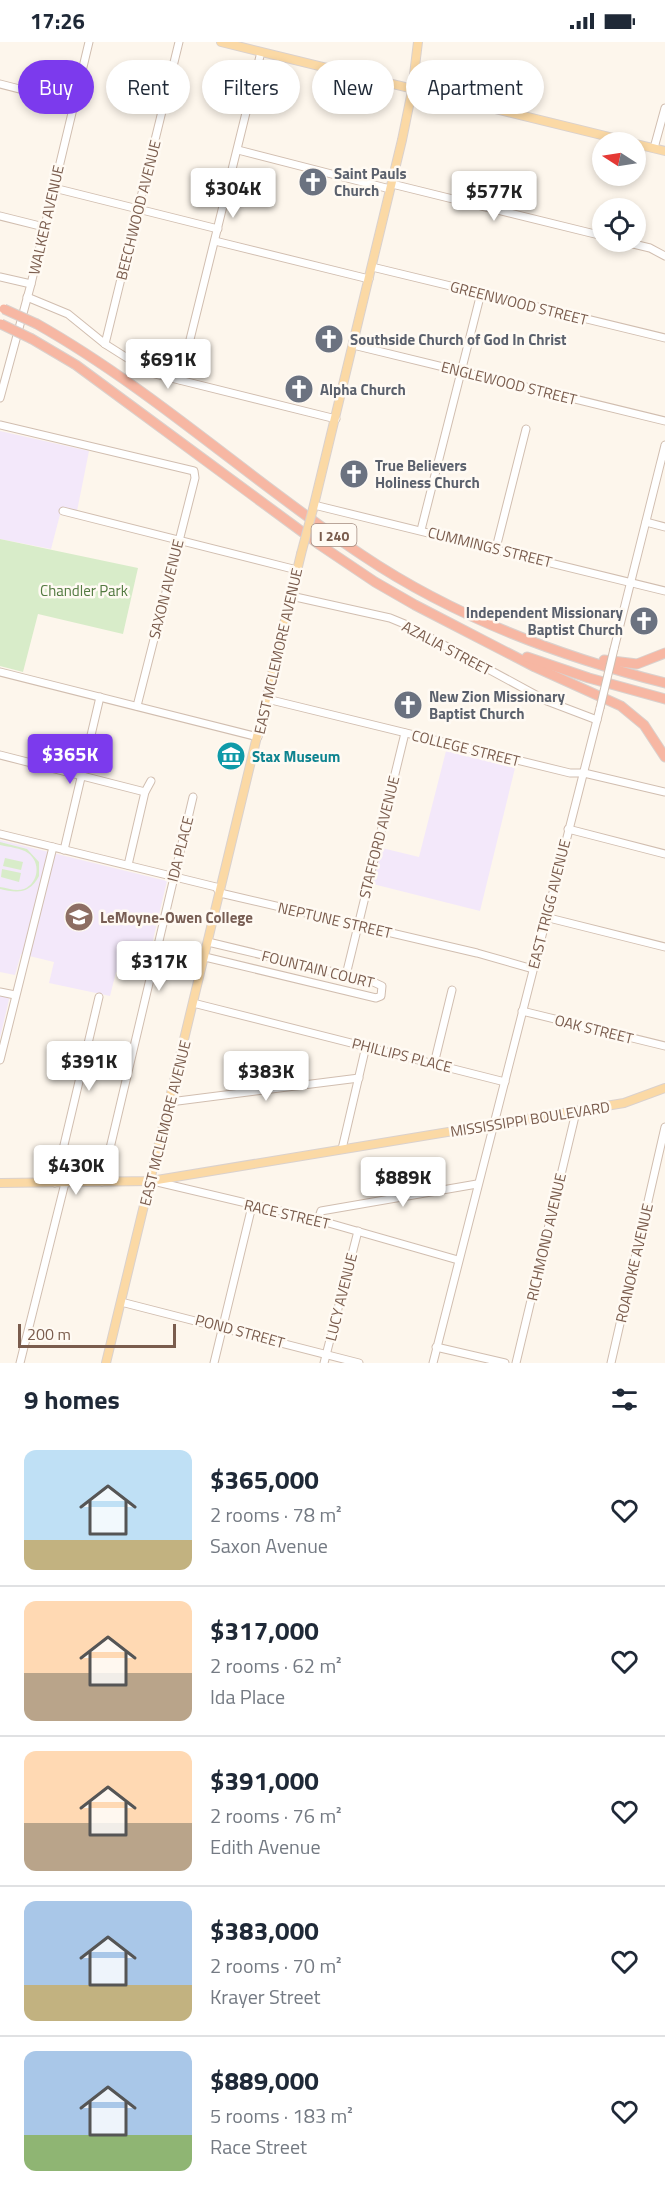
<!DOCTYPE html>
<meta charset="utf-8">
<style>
:root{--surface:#fff;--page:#f2f2f3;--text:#1f2937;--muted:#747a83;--line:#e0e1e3;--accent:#7c3aed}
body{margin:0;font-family:"Titillium Web",sans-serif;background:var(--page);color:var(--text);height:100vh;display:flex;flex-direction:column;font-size:22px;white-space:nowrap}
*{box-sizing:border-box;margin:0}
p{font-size:20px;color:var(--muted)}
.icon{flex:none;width:33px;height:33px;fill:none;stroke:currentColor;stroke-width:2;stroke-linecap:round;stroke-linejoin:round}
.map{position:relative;height:1321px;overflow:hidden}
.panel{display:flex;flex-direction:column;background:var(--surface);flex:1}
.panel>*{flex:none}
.hud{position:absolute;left:18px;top:18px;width:630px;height:54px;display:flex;gap:12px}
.needle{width:39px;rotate:282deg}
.fabs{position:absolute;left:592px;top:90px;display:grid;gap:12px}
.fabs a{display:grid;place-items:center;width:54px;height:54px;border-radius:50%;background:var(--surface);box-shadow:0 3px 9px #0003;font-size:30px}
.scale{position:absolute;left:18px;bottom:15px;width:158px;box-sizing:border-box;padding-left:6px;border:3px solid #7a5c4d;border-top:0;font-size:16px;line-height:21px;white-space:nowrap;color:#7a5c4d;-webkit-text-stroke:4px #fffaf3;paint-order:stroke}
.price{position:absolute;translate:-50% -51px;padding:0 14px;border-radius:6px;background:#fff;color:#222;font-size:20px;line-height:39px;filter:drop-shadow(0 2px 3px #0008)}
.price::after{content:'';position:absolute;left:50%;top:36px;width:18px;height:14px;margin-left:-9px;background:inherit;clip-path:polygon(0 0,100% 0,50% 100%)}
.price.current{background:var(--accent);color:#fff}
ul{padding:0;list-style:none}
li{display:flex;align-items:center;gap:18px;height:150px;padding:0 24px}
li+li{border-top:2px solid var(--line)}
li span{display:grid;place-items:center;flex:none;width:168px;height:120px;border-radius:12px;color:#555}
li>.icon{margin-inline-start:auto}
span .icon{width:72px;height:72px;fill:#fffc;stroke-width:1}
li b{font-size:26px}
h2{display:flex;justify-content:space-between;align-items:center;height:72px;padding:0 24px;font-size:26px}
.pill{padding:0 21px;border-radius:27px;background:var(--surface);box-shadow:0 3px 9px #0003;font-size:21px;line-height:54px}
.pill.current{background:var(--accent);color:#fff}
.status{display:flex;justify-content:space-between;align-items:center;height:42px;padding:0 30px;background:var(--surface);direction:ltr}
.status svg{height:16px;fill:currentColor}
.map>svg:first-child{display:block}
</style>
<div class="status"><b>17:26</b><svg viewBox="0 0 49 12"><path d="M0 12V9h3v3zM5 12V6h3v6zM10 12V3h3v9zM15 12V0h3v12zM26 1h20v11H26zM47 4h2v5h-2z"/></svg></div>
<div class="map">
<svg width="665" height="1321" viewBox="0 0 665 1321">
<rect width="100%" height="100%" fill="#fdf6ec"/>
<g fill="#f3e8fa">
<path d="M0,389L89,409L77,469L62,465L51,507L0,497Z"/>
<path d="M446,709L515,726L480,869L373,842L382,806L419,815Z"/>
<path d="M0,798L167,839L144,936L116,930L110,954L49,941L54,920L21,912L15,933L0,930Z"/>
<path d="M0,946L11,949L0,996Z"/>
</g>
<g fill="#d8ecc9">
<path d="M0,497L138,526L123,592L38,572L23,630L0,624Z"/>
<path d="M0,800L27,807L39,820V834C30,852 17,851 0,847V845C8,846 16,850 24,847C39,841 41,820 28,811C21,806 9,805 0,803Z"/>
<path d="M5,816L23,820L21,828L3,824Z"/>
<path d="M2,827L21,831L19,840L1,835Z"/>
</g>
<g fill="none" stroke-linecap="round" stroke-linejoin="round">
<g stroke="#d1beb0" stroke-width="9">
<g id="minor">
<path d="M0,42L74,61"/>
<path d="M654,106L665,66"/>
<path d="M238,108L390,147"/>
<path d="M392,142L603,194"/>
<path d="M54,146L218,187"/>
<path d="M0,174L44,185"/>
<path d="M215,199L369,237"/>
<path d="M625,200L650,206L665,214"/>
<path d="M372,225L665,296"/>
<path d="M0,235L31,242"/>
<path d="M27,255L68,272L105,302L151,331L336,377"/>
<path d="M105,302L179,0"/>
<path d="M353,303L665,379"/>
<path d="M180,338L261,10"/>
<path d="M0,356L31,242L89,0"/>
<path d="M0,383L194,429L195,436L137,664"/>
<path d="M314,463L665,549"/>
<path d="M63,469L297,528"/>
<path d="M646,480L665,485"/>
<path d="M421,488L481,251"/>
<path d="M496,506L526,387"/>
<path d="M291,554L390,576L407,583L547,659L597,678"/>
<path d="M614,607L665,403"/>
<path d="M0,630L258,695"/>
<path d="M267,657L570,731H584L665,750"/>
<path d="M0,713L145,750"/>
<path d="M568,787L665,812"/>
<path d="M0,792L216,845L220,851L477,911L533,927"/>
<path d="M64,808L100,655"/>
<path d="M128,823L145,750L151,739"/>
<path d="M545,875L665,905"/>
<path d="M205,915L376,956L381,954L382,944L371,939L208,900"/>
<path d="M346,933L405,691"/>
<path d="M0,950L15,953"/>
<path d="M193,961L505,1040"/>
<path d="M522,969L665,1004"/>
<path d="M0,1018L53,805"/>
<path d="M434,1022L452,948"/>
<path d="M170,1060L359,1036"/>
<path d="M342,1107L366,1004"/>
<path d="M153,1139L318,1178L458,1218"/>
<path d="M102,1140L193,755"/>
<path d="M55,1141L99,955"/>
<path d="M318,1178L321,1169L477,1142"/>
<path d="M121,1260L359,1321"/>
<path d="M436,1305L505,1321"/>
<path d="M20,1321L65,1141"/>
<path d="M214,1321L252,1164"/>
<path d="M324,1321L358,1189"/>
<path d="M433,1321L600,666"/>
<path d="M516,1321L576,1070"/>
<path d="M611,1321L665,1085"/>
</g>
</g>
<g stroke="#dad1cd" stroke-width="10">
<g id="major">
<path d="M221,0L630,100"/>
<path d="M636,102L665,109"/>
<path d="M313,467L402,98L412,49L418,0"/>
<path d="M0,1141L151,1139L624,1061L665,1046"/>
<path d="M106,1321L301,512"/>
</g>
</g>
<g stroke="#dad1cd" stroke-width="11">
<g id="highway">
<path d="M37,282C152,347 251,439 362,513C454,575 558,614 665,641"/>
<path d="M32,297L76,323L320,503L375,540L415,563L535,625L621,664L644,683L665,715"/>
<path d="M527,615L589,636L665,657"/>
<path d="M604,618L637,622L665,611"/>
</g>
</g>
<use href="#minor" stroke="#fff" stroke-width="7"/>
<use href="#major" stroke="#fbd9a5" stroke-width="8"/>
<use href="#highway" stroke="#f7b7a3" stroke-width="9"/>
<g stroke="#d1beb0" stroke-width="9" stroke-linecap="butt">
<path id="minor-bridge" d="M600,666L614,607"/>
</g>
<g stroke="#dad1cd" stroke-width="10" stroke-linecap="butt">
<path id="major-bridge" d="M301,512L313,467"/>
</g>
<g stroke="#dad1cd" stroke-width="11" stroke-linecap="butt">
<g id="highway-bridge">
<path d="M4,267L37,282"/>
<path d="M1,282L32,297"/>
</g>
</g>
<use href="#minor-bridge" stroke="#fff" stroke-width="7"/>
<use href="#major-bridge" stroke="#fbd9a5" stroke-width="8"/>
<use href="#highway-bridge" stroke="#f7b7a3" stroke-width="9"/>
</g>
<defs>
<g id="church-disc" transform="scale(1.5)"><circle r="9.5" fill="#6b7280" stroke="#fffaf3"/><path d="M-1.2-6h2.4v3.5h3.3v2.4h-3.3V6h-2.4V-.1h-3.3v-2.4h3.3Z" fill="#fff"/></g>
<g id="museum-disc" transform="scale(1.5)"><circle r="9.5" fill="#0f9aa8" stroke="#fffaf3"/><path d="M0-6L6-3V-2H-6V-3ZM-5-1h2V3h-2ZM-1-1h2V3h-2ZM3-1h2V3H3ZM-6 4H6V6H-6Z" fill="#fff"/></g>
<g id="university-disc" transform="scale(1.5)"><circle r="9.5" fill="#8d6e63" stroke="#fffaf3"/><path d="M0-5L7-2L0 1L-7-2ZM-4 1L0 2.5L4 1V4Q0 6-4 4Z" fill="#fff"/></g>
</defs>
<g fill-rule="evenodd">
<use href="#church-disc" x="313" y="140"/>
<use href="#church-disc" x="329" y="297"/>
<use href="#church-disc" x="299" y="347"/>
<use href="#church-disc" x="354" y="432"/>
<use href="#church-disc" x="644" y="579"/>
<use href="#church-disc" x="408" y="663"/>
<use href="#museum-disc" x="231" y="714"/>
<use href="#university-disc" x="79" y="875"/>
</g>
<g text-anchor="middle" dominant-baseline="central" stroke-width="5" stroke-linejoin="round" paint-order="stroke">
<rect fill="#fffaf3" stroke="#a28b7f" stroke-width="1.5" x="311.5" y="482" width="45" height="22" rx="4.5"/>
<g font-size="14" font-weight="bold" fill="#7a5c4d">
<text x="334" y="493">I 240</text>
</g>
<g font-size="15" font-weight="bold" fill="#5b616d" stroke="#fffaf3" text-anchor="start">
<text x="334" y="131">Saint Pauls<tspan x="334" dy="17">Church</tspan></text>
<text x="350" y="297">Southside Church of God In Christ</text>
<text x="320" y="347">Alpha Church</text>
<text x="375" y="423">True Believers<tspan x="375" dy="17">Holiness Church</tspan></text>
<text x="623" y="570" text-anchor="end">Independent Missionary<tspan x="623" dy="17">Baptist Church</tspan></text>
<text x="429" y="654">New Zion Missionary<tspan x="429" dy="17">Baptist Church</tspan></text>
</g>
<g font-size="15" fill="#7a5c4d" stroke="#fffaf3">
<text transform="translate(138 168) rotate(-76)">BEECHWOOD AVENUE</text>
<text transform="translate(46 178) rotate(-77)">WALKER AVENUE</text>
<text transform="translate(519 261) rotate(14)">GREENWOOD STREET</text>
<text transform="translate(509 341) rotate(14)">ENGLEWOOD STREET</text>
<text transform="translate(490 505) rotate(14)">CUMMINGS STREET</text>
<text transform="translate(166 547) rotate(-76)">SAXON AVENUE</text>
<text transform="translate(447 606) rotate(28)">AZALIA STREET</text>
<text transform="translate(278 609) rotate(-77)">EAST MCLEMORE AVENUE</text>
<text transform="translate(466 706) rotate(14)">COLLEGE STREET</text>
<text transform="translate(379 795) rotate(-76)">STAFFORD AVENUE</text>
<text transform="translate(180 807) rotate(-76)">IDA PLACE</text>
<text transform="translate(549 862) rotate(-76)">EAST TRIGG AVENUE</text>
<text transform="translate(335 878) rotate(13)">NEPTUNE STREET</text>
<text transform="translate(318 927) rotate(14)">FOUNTAIN COURT</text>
<text transform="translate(594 987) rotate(14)">OAK STREET</text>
<text transform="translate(402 1013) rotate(14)">PHILLIPS PLACE</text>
<text transform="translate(530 1077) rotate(-9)">MISSISSIPPI BOULEVARD</text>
<text transform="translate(165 1081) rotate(-76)">EAST MCLEMORE AVENUE</text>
<text transform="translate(287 1172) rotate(13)">RACE STREET</text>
<text transform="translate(546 1195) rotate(-77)">RICHMOND AVENUE</text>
<text transform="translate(634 1221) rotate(-77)">ROANOKE AVENUE</text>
<text transform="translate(341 1255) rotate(-76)">LUCY AVENUE</text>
<text transform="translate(240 1289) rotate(15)">POND STREET</text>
</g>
<g font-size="15" fill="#537a41" stroke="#fffaf3">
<text x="84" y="548">Chandler Park</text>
</g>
<g font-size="15" font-weight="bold" fill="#0d838f" stroke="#fffaf3" text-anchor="start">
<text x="252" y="714">Stax Museum</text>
</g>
<g font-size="15" font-weight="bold" fill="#785e54" stroke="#fffaf3" text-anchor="start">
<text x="100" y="875">LeMoyne-Owen College</text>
</g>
</g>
</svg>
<div class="fabs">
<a><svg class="needle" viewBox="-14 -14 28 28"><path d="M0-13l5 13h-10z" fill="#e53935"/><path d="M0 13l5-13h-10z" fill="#747a83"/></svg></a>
<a><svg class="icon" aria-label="locate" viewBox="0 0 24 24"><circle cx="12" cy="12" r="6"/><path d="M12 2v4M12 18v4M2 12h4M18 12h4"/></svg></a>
</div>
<div class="scale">200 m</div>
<b class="price" style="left:233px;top:177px">$304K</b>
<b class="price" style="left:494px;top:180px">$577K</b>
<b class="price" style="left:168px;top:348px">$691K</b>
<b class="price current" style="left:70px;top:743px">$365K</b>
<b class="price" style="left:159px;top:950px">$317K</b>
<b class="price" style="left:89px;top:1050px">$391K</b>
<b class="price" style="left:266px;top:1060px">$383K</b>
<b class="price" style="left:76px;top:1154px">$430K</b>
<b class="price" style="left:403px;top:1166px">$889K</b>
<div class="hud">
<a class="pill current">Buy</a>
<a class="pill">Rent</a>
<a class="pill">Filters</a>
<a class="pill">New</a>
<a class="pill">Apartment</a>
</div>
</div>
<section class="panel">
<h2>9 homes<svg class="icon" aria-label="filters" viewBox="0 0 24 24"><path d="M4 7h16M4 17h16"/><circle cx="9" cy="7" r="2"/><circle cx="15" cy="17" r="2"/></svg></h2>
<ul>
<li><span style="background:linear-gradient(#bfe0f5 75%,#c2b280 0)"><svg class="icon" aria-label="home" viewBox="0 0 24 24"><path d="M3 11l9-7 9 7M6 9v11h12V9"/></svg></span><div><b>$365,000</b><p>2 rooms · 78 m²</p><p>Saxon Avenue</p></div><svg class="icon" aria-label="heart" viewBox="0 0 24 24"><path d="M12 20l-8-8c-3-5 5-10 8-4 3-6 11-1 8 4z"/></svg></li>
<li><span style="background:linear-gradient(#ffd9b3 60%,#b9a48a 0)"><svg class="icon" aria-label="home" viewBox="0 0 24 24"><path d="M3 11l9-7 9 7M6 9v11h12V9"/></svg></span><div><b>$317,000</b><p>2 rooms · 62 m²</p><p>Ida Place</p></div><svg class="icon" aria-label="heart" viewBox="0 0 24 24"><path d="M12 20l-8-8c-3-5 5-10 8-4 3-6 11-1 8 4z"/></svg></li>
<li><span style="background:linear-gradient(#ffd9b3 60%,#b9a48a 0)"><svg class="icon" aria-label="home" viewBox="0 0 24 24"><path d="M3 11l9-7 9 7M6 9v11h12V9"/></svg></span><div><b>$391,000</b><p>2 rooms · 76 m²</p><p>Edith Avenue</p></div><svg class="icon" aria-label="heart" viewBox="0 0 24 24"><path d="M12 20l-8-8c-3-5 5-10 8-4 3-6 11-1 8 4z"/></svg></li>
<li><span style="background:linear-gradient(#a9c7e8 70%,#c2b280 0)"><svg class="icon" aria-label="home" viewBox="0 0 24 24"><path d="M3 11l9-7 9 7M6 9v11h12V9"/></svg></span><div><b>$383,000</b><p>2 rooms · 70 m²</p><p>Krayer Street</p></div><svg class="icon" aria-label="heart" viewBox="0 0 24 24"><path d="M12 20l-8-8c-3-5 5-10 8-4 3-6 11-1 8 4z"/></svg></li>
<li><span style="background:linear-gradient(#a9c7e8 70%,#8fb573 0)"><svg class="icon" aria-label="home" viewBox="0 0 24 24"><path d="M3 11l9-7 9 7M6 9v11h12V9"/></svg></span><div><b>$889,000</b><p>5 rooms · 183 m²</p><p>Race Street</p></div><svg class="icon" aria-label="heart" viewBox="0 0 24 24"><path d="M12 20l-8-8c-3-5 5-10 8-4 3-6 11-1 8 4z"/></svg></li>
</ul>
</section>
